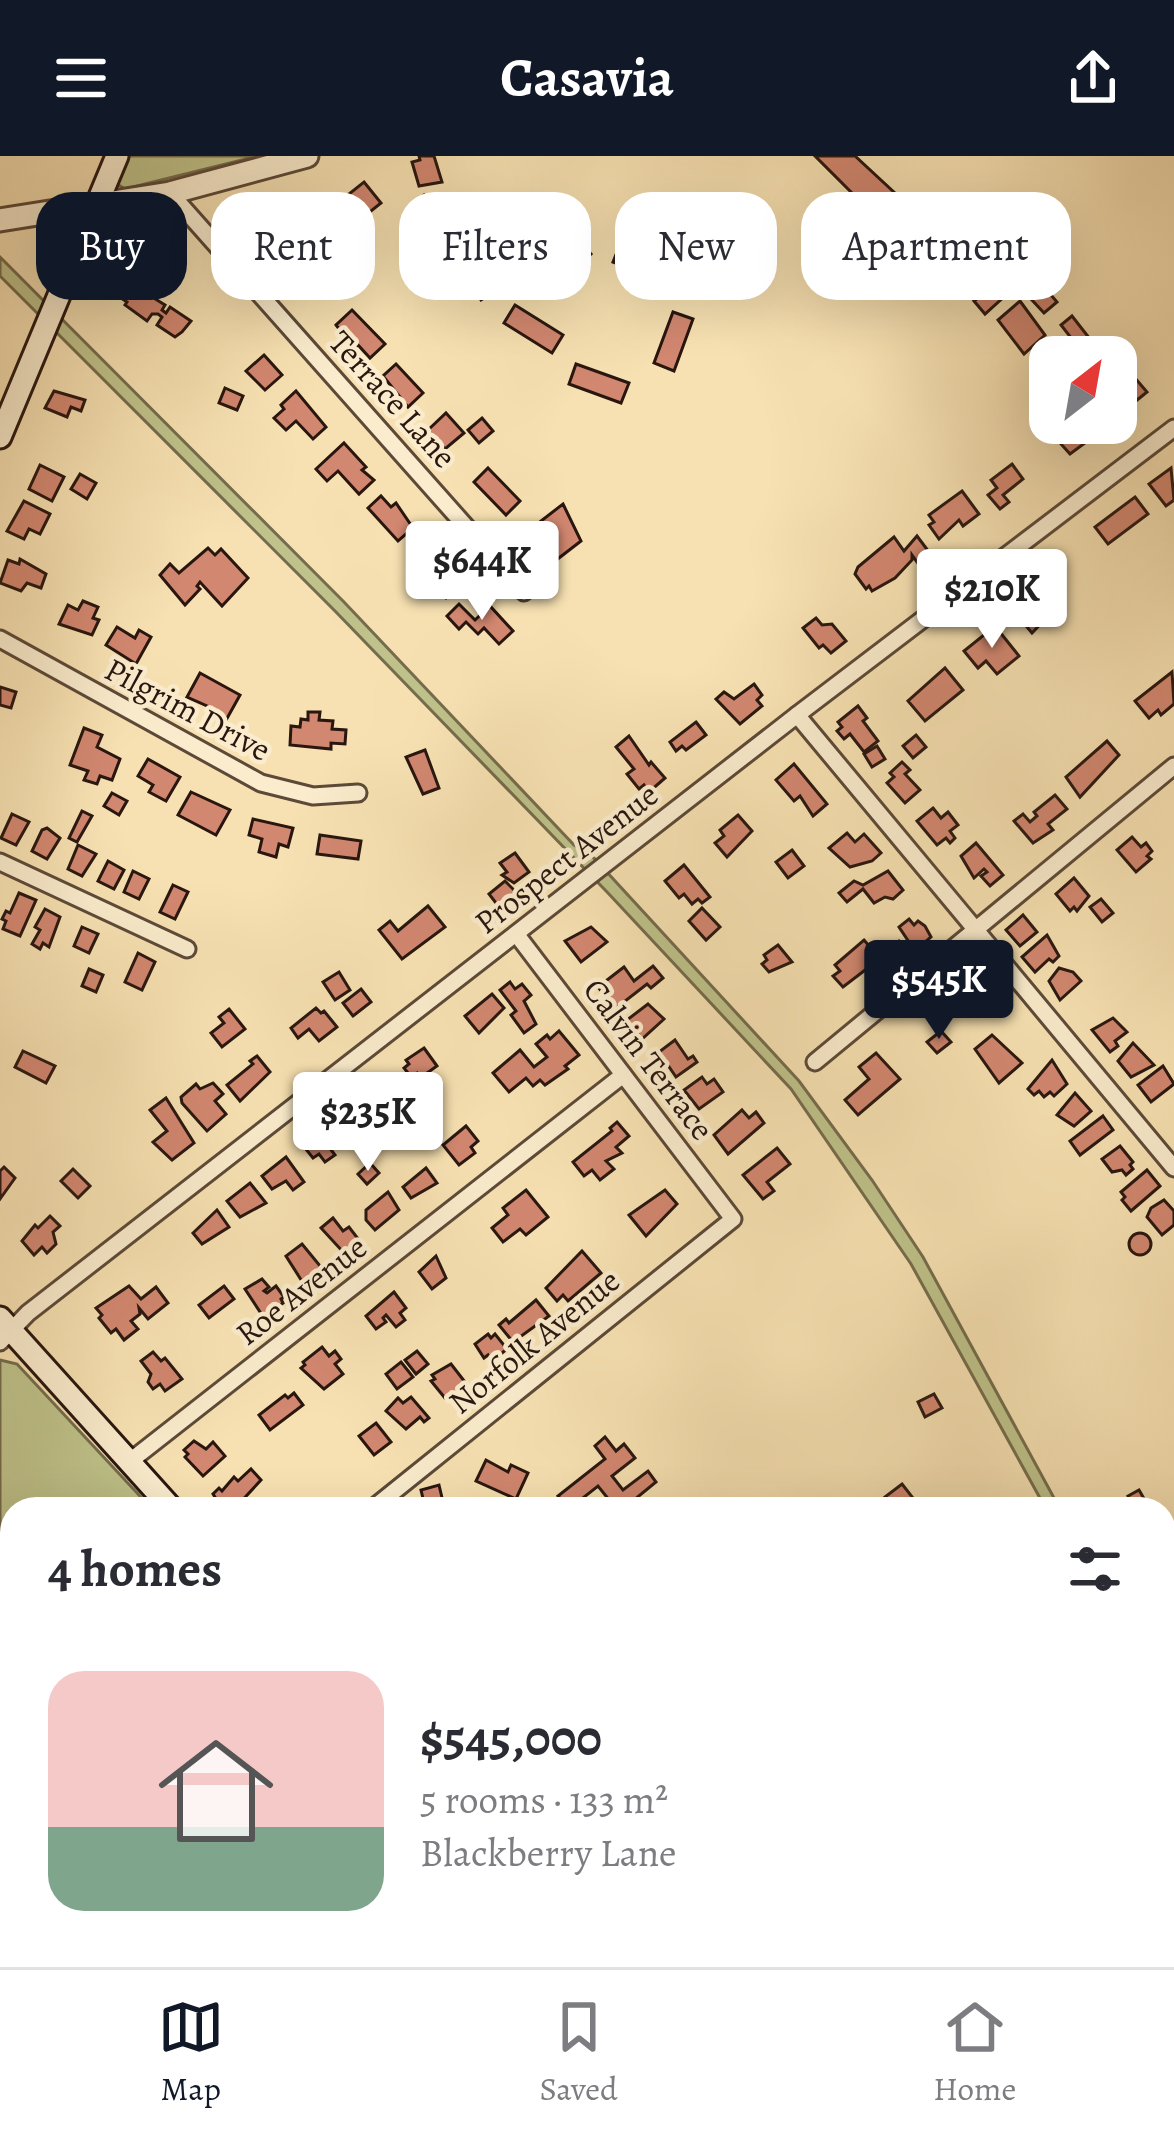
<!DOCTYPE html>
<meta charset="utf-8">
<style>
:root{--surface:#fff;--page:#f2f2f3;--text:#2b2b33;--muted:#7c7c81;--line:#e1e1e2;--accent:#111827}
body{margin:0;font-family:Alegreya,serif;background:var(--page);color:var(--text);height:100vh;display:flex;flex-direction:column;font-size:45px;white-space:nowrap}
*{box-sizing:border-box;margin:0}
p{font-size:39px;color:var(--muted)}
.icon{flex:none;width:66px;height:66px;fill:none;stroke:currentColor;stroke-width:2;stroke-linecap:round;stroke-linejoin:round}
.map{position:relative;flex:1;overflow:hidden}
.drawer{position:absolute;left:0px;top:1341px;width:1176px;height:471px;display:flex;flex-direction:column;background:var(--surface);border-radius:36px 36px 0 0;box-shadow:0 12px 48px #0002}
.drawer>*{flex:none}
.top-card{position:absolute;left:36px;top:36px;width:1104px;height:108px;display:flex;gap:24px}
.needle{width:78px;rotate:31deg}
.buttons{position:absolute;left:1029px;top:180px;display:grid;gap:24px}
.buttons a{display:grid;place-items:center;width:108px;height:108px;border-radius:24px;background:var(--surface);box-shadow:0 12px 48px #0002;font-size:60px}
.price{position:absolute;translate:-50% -102px;padding:0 27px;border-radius:12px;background:#fff;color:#222;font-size:39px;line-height:78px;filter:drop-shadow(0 3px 6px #0008)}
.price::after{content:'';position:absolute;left:50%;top:72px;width:36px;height:27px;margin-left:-18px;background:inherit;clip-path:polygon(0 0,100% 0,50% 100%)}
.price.selected{background:var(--accent);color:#fff}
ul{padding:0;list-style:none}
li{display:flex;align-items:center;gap:36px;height:300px;padding:0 48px}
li+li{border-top:3px solid var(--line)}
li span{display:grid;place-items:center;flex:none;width:336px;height:240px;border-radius:36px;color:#555}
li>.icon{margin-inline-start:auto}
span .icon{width:144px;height:144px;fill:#fffc;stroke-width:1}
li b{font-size:51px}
h2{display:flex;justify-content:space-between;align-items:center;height:144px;padding:0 48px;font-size:51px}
.pill{padding:0 42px;border-radius:36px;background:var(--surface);box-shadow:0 12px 48px #0002;font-size:42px;line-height:108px}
.pill.selected{background:var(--accent);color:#fff}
header{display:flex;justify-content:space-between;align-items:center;height:156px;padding:0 48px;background:var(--accent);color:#fff;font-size:54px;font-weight:600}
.menu{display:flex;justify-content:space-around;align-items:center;height:168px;border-top:3px solid var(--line);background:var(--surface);font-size:33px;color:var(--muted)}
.menu a{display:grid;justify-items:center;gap:6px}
.menu .selected{color:var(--accent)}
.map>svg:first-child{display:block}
</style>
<header><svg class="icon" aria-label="menu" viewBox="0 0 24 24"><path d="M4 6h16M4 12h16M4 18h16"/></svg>Casavia<svg class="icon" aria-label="share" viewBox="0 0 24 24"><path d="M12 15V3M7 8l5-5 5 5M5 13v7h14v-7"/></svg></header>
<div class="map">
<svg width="1174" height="1811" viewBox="0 0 1174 1811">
<rect width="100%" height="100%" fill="#f7e1b2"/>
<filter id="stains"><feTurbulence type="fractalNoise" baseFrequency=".00167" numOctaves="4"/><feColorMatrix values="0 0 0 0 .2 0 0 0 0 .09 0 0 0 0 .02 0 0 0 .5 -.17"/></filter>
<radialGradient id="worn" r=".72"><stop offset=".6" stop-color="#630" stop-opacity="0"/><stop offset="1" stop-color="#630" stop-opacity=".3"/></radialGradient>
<g fill="#bfc28a" stroke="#746c4c" stroke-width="3">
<path d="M124,0H258L125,33L117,28Z"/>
<path d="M0,101L344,446L574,689L592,700L799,925L872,1024L923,1101L1060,1353H1046L911,1108L791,933L608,737L335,455L0,120Z"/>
<path d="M0,1204L17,1208L152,1353H12V1800H568L579,1811H0Z"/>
</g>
<g fill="#d28770" stroke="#28160f" stroke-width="3">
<path d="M419,0H434L442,26L419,30L412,6L420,4Z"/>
<path d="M815,0H855L897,39L874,59Z"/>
<path d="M364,26L381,47L356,67L339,46Z"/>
<path d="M424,39L434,51L421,61L411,48Z"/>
<path d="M282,49L286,70L257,76L258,81L247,83L243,64L251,62L250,56Z"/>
<path d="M972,49L983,63L970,74L958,61Z"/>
<path d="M551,57L591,98L575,113L535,73Z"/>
<path d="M945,62L1007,138L985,158L974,145L977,143L960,123L957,125L923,80Z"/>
<path d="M990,71L1001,84L987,96L976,82Z"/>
<path d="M160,76L165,96L137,102L132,82Z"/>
<path d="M472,84L501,131L481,144L452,96Z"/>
<path d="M621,86L674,106L666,125L613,106Z"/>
<path d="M1008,91L1019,104L1006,116L995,103Z"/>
<path d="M128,126L165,149L162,154L166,157L170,151L191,165L182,176L175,181L157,169L162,161L158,158H152L147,165L125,149L127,146L118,140Z"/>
<path d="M1045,132L1057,146L1044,157L1032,144Z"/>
<path d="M1020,145L1045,179L1024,198L998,164Z"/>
<path d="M515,149L563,179L552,197L504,167Z"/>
<path d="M352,154L385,188L370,202L358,189L354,193L336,169Z"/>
<path d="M673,156L693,163L674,215L654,207Z"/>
<path d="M1072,160L1104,201H1086L1061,169Z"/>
<path d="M264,199L282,219L265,234L246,215Z"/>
<path d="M396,208L423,237L408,251L383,220Z"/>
<path d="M576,208L629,227L621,247L569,228Z"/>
<path d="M1129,215L1147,236L1116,261V224Z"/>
<path d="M225,232L243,240L237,254L219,247Z"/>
<path d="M54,235L85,244L81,255L71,251L67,261L45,252Z"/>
<path d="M296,235L326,271L313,283L296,265L286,274L274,262L284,253L281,249Z"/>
<path d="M446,257L464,277L445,293L428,274Z"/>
<path d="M482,262L493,275L479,287L468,274Z"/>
<path d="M1065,267H1112L1070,298L1052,278Z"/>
<path d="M344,287L366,311L362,314L374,324L359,338L338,315L327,325L316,313Z"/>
<path d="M1012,308L1023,323L1003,339L1009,346L1000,353L988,339L997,332L991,324Z"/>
<path d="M40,309L64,321L52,345L29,333Z"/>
<path d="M488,312L520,345L506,359L474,326Z"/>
<path d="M1171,312L1174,344L1166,350L1149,328Z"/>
<path d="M80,318L96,327L87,343L71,333Z"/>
<path d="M962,335L979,358L963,370L959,364L939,383L929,369L934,366L929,359Z"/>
<path d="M381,340L391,351L396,347L413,372L398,385L368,352Z"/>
<path d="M1135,341L1148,358L1108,388L1095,371Z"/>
<path d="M24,345L50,358L40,378L29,373L24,383L7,375Z"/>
<path d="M563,348L581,385L555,405L543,388L553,381L541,365Z"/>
<path d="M917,380L929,396L917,406L912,399V404L895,422L872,435L869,430L866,433L855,418L858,411L894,381L904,395Z"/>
<path d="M208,392L215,399L221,393L248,422L222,450L200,426L197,430L200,433L185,449L160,419L170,408L179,417Z"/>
<path d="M427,395L437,411L442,406L466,424L446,442L414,407Z"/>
<path d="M20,403L46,418L41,432L27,427L21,435L0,427L8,404L19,408Z"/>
<path d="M1019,416L1037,439L1042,435L1056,452L1032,477L1022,465L1033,456L1015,447L1004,428Z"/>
<path d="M83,445L98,451L93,462L99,464L92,479L59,468L68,449L78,454Z"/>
<path d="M459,448L475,464L490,450L513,475L499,488L484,472L478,478L466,466L459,473L447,460Z"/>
<path d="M816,462L822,469L832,468L846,485L831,497L823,489L819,492L803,472Z"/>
<path d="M995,470L1019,500L997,518L986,505L978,512L964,495Z"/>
<path d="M117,471L135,482L139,474L151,481L136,508L106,489Z"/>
<path d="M945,512L963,534L925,565L908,545Z"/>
<path d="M1172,516L1174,548L1161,559L1158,554L1149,562L1135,545Z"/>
<path d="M200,517L240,539L225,566L213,560L216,554L187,541Z"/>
<path d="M754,528L762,539L757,544L762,550L740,568L716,543L724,536L734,543Z"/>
<path d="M0,531L16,536L11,552L0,549Z"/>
<path d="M858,550L867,562L863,565L878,585L864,596L850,578L844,583L837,575L842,571L838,566Z"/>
<path d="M308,556H320L319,564L333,565L332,573L346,574L345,588L331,587V593L290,589L291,570L300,571L301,563L308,564Z"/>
<path d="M696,566L706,579L686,594L682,590L676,595L670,586Z"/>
<path d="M84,572L102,579L97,591L120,603L112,624L100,620L97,628L84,624L88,615L70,609Z"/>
<path d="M916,579L926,591L913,602L903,590Z"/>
<path d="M629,580L649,609L651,606L665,622L649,636L644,629L639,633L627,618L634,613L616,591Z"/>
<path d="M1107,585L1119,599L1080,641L1066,621Z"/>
<path d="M877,590L885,603L872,611L864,598Z"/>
<path d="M425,594L439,632L423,638L406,601Z"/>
<path d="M148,603L180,621L166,645L149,636L153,629L138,620Z"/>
<path d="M902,606L910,614L905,618L920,634L905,647L887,627L894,621L890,617Z"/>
<path d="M794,608L827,648L813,660L800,640L794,645L776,624Z"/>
<path d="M191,636L230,654L216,679L178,659Z"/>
<path d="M112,637L127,645L119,659L104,650Z"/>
<path d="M1055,639L1067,653L1048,668L1053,674L1033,687L1014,665L1023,658L1030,666L1037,660L1034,656Z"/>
<path d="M933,652L941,662L948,656L958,669L950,675L955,682L950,687L946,682L937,689L917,665Z"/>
<path d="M82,655L92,660L77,686L69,682Z"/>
<path d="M12,658L29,666L16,689L1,682Z"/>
<path d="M738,659L752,675L727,701L715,687L724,680L720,674Z"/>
<path d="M253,663L293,672L288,691L279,688L276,701L259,696L262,683L249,679Z"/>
<path d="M47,672L60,682L47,703L32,695L42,674Z"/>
<path d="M847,677L855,686L864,678L881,697L872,705L850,711L829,692Z"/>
<path d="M320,679L361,685L358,703L317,698Z"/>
<path d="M1132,681L1141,691L1146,687L1152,695L1147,700L1151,703L1136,716L1117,694Z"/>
<path d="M976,687L1003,719L990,730L981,720L987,716L984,713L974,722L961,700Z"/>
<path d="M78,689L96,698L82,720L68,713Z"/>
<path d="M792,694L804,710L788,722L776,706Z"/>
<path d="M515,697L529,716L514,727L502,719L507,716L500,707Z"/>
<path d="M108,705L124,714L114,733L98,725Z"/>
<path d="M684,709L710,741L702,747L698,743L692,748L684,738L679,742L665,725Z"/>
<path d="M133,715L149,723L139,743L124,736Z"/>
<path d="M888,715L903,734L893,743L885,741L874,747L863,733L847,746L839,737L854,725L863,729Z"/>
<path d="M1074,722L1089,740L1077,755L1074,751L1070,755L1056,738Z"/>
<path d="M505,725L517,737L499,751L489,738Z"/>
<path d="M173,729L188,736L175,763L160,756Z"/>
<path d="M19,737L36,744L20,780L3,773L6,765L2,763L6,755L10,757Z"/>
<path d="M1101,743L1113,757L1102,766L1090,751Z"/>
<path d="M428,750L445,771L402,803L379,774L390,765L398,775Z"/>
<path d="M702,752L720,771L706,784L689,765Z"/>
<path d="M45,753L60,761L49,791L43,787L40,793L32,788L40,774L35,771Z"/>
<path d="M1023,759L1037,776L1020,790L1006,774Z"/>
<path d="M909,763L914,769L918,765L925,770L931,781L915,795L899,771Z"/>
<path d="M82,771L98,778L89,797L74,790Z"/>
<path d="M591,771L607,786L581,806L565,785Z"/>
<path d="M1047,779L1059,800L1053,806L1049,803L1035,816L1022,801Z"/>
<path d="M864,784L876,798L869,804L873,808L843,831L833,820L840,815L835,809Z"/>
<path d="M899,785L909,796L897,807L887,795Z"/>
<path d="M778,789L792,806L769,816L762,808L767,804L764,799Z"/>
<path d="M138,797L155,806L142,834L125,826Z"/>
<path d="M963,803L981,826L973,833L968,827L962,833L945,818Z"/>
<path d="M653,810L663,822L651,832L647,828L615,853L598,831L624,811L634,825Z"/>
<path d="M1059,812L1073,816L1081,825L1060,844L1049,825Z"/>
<path d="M89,813L103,819L96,836L82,830Z"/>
<path d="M339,816L350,834L335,844L323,826Z"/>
<path d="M510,826L515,833L522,828L531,839L524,845L536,868L524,877L511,859L516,855L500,834Z"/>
<path d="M985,830L1004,852L996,859L992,854L985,860L969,847Z"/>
<path d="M361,833L371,846L353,860L343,847Z"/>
<path d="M492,838L504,852L479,877L465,860Z"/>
<path d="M648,848L664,863L642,883L627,864Z"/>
<path d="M316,852L321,857L324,855L337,871L319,885L309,873L298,882L291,872Z"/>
<path d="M229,853L245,873L222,891L211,877L224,867L219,861Z"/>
<path d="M1113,862L1127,876L1115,885L1118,890L1110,896L1092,874Z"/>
<path d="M559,875L579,899L565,910L568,913L545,929L540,924L533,930L526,922L509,936L493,917L520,894L534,911L547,901L536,888L547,879L550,883Z"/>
<path d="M941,875L951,886L937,897L927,886Z"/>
<path d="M992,879L1022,907L999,927L975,893Z"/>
<path d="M675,884L688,903L693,900L697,906L676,921L659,896Z"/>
<path d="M1133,887L1154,909L1131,921L1118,905Z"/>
<path d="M424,892L437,910L420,922L417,917L411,921L404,912L409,908L406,904Z"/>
<path d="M23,895L55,910L46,927L15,911Z"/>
<path d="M876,897L900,923L858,959L845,944L869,923L859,911Z"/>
<path d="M257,900L270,916L240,945L227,929L253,908L250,905Z"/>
<path d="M1052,904L1067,928L1054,940L1050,936L1044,941L1039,935L1034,939L1028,933Z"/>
<path d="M1163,910L1174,928L1151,946L1138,929Z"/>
<path d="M392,918L406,937L411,933L425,951L416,958L402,939L388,950L381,942L376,946L368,936Z"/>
<path d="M702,921L707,928L714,923L723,936L699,953L684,934Z"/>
<path d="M213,927L223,938L215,945L226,958L207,975L182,947L181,941L196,928L200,933Z"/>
<path d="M1075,937L1091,955L1074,970L1057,959Z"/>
<path d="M361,941L373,957L350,979L339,963L358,949L355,946Z"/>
<path d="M166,942L194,987L172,1004L153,986L167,975L150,954Z"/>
<path d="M742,954L749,962L756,956L764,967L728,998L714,979Z"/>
<path d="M1103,960L1113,974L1080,999L1070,985Z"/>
<path d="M617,966L629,980L616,991L622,997L606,1005L614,1013L600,1024L592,1014L584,1020L573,1006L612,975L610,972Z"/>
<path d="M466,970L478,985L471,991L475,997L459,1009L443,989Z"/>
<path d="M332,972L340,983L329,991L335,999L325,1006L319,998L313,1002L301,987L319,973L323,978Z"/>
<path d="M1120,990L1133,1006L1130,1009L1133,1013L1126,1019L1122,1014L1112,1016L1102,1003Z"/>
<path d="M777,992L790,1008L767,1026L774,1035L763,1043L743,1019Z"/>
<path d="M286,1001L304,1026L293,1034L286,1025L272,1033L262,1020Z"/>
<path d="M370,1007L379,1017L367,1028L358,1018Z"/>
<path d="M4,1011L15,1022L0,1043V1015Z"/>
<path d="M426,1012L437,1027L411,1042L403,1031Z"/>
<path d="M73,1013L90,1030L78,1042L61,1025Z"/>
<path d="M1147,1014L1160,1030L1131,1055L1122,1044L1125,1041L1121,1036Z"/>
<path d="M250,1027L266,1047L240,1061L227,1045Z"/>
<path d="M526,1034L548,1061L526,1079L520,1073L503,1086L492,1072L508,1059L503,1052Z"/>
<path d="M665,1034L677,1048L646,1080L629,1059Z"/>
<path d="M388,1036L399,1054L375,1074L366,1064V1054Z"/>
<path d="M1164,1044L1174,1055V1069L1162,1079L1147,1061L1151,1052Z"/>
<path d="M217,1054L229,1071L202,1088L193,1077Z"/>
<path d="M50,1060L60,1070L53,1076L56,1088L47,1097L42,1091L34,1099L22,1085L35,1069L38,1072Z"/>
<path d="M333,1062L343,1075L349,1071L359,1084L344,1097L321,1072Z"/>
<circle cx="1140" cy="1088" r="11"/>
<path d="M302,1088L325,1116L305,1130L286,1100Z"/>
<path d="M582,1095L601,1117L568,1145L563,1139L557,1145L546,1132Z"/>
<path d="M436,1100L446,1122L432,1133L419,1116Z"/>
<path d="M262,1123L269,1131L264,1135L267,1137L276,1130L284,1141L281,1143L283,1147L264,1162L245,1133Z"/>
<path d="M129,1130L141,1143L156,1131L168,1147L148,1163L139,1152L140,1158L131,1165L138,1173L124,1184L116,1173L111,1177L99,1162L102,1159L96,1152Z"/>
<path d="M224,1130L234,1143L209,1162L199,1149Z"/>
<path d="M394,1136L406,1152L400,1157L405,1164L396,1171L386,1159L383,1162L386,1166L376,1173L366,1160Z"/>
<path d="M536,1144L549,1160L513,1186L499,1169L506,1163L509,1167Z"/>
<path d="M488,1178L491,1182L495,1178L507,1193L492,1205L488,1199L484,1202L475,1188Z"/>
<path d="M322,1191L329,1200L335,1195L341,1203L335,1208L343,1218L324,1233L301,1212L305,1209L303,1206Z"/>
<path d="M417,1195L428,1208L416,1218L405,1204Z"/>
<path d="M153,1196L161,1205L165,1202L182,1223L165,1235L160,1228L153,1233L148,1226L151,1218L141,1205Z"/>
<path d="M401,1206L413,1221L397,1233L386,1218Z"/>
<path d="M451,1208L465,1226L459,1231L461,1234L445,1242L431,1225L435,1223L432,1219Z"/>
<path d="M294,1237L303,1249L270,1274L259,1259L285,1239L288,1242Z"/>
<path d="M934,1238L942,1252L925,1261L918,1246Z"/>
<path d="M411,1241L429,1262L424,1266L420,1261L406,1273L386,1255L398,1242L403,1247Z"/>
<path d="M376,1267L391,1286L374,1299L359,1280Z"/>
<path d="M605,1281L616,1295L624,1288L635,1302L612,1320L623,1334L648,1315L656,1326L623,1353H600L610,1345L598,1330L569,1353L558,1340L605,1303L595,1290Z"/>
<path d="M194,1285L206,1293L213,1286L225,1300L203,1320L185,1301L188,1298L184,1294Z"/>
<path d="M486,1304L508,1316L511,1309L528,1317L516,1343L476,1325Z"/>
<path d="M251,1313L261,1324L237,1350L240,1353H223L213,1338L219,1332L222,1335L234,1321L238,1325Z"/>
<path d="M902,1328L913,1342L895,1353L885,1341Z"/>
<path d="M439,1329L443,1346L425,1351L421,1334Z"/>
<path d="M1139,1334L1150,1353H1129L1134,1351L1128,1340Z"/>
<path d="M1167,1368L1174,1377V1406L1164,1398Z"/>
<path d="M1174,1741V1766L1164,1770V1749Z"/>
<path d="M658,1800H686L675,1811H663L655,1803Z"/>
<path d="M810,1800H838L846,1807L842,1811H813L806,1804Z"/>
<path d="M908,1800H933L926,1811H910Z"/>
</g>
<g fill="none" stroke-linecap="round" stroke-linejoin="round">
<g stroke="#5c4938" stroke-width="21">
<g id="minor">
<path d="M170,37L524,436"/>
<path d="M0,483L261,627L313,640L358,637"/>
<path d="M797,559L1174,1012"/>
<path d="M0,706L187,793"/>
<path d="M815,906L1174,610"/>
<path d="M0,1186L28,1157L797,559L1174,272"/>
<path d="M129,1306L623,919"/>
<path d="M372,1353L733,1063L517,779"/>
</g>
</g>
<g stroke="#5c4938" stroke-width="27">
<g id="tertiary">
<path d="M0,64L170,37L307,0"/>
<path d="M1164,1469L1174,1461"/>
<path d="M870,1811L877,1800"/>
</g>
</g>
<g stroke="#28160f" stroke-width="27">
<g id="secondary">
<path d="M0,281L117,0"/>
<path d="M0,1162L172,1353"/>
<path d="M586,1800L596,1811"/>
</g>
</g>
<use href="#minor" stroke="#faeccd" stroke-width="15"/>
<use href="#tertiary" stroke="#faeccd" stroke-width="21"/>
<use href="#secondary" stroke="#faeccd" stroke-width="21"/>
</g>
<g text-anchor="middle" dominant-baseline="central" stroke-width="9" stroke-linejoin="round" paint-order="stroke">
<g font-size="33" fill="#28160f" stroke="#faeccd">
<text transform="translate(393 243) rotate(48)">Terrace Lane</text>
<text transform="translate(188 553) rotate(28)">Pilgrim Drive</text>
<text transform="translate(566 702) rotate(-38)">Prospect Avenue</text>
<text transform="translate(649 903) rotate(53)">Calvin Terrace</text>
<text transform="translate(301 1134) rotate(-38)">Roe Avenue</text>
<text transform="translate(534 1185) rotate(-39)">Norfolk Avenue</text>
</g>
</g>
<rect width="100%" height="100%" filter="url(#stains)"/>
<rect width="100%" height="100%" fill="url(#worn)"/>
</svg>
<div class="buttons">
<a><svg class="needle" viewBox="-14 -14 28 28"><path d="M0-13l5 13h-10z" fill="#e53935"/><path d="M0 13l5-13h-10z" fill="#7c7c81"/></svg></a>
</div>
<b class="price" style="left:482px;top:467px">$644K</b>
<b class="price" style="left:992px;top:495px">$210K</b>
<b class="price selected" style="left:939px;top:886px">$545K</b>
<b class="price" style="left:368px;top:1018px">$235K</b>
<div class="top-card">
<a class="pill selected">Buy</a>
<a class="pill">Rent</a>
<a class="pill">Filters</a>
<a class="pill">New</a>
<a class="pill">Apartment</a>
</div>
<section class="drawer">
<h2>4 homes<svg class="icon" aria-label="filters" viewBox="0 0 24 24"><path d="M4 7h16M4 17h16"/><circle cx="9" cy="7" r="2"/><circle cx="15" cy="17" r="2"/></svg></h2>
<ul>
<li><span style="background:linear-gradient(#f6c9c9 65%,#7fa58c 0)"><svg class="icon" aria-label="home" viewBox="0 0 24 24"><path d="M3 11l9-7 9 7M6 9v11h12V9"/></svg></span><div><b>$545,000</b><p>5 rooms · 133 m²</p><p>Blackberry Lane</p></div></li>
</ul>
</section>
</div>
<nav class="menu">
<a class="selected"><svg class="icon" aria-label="map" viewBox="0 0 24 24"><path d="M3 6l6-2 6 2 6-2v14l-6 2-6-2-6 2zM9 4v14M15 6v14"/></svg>Map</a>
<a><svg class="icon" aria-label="saved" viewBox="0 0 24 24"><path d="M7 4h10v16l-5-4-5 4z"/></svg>Saved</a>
<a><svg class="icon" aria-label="home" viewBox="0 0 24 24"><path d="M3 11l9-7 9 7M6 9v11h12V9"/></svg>Home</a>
</nav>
